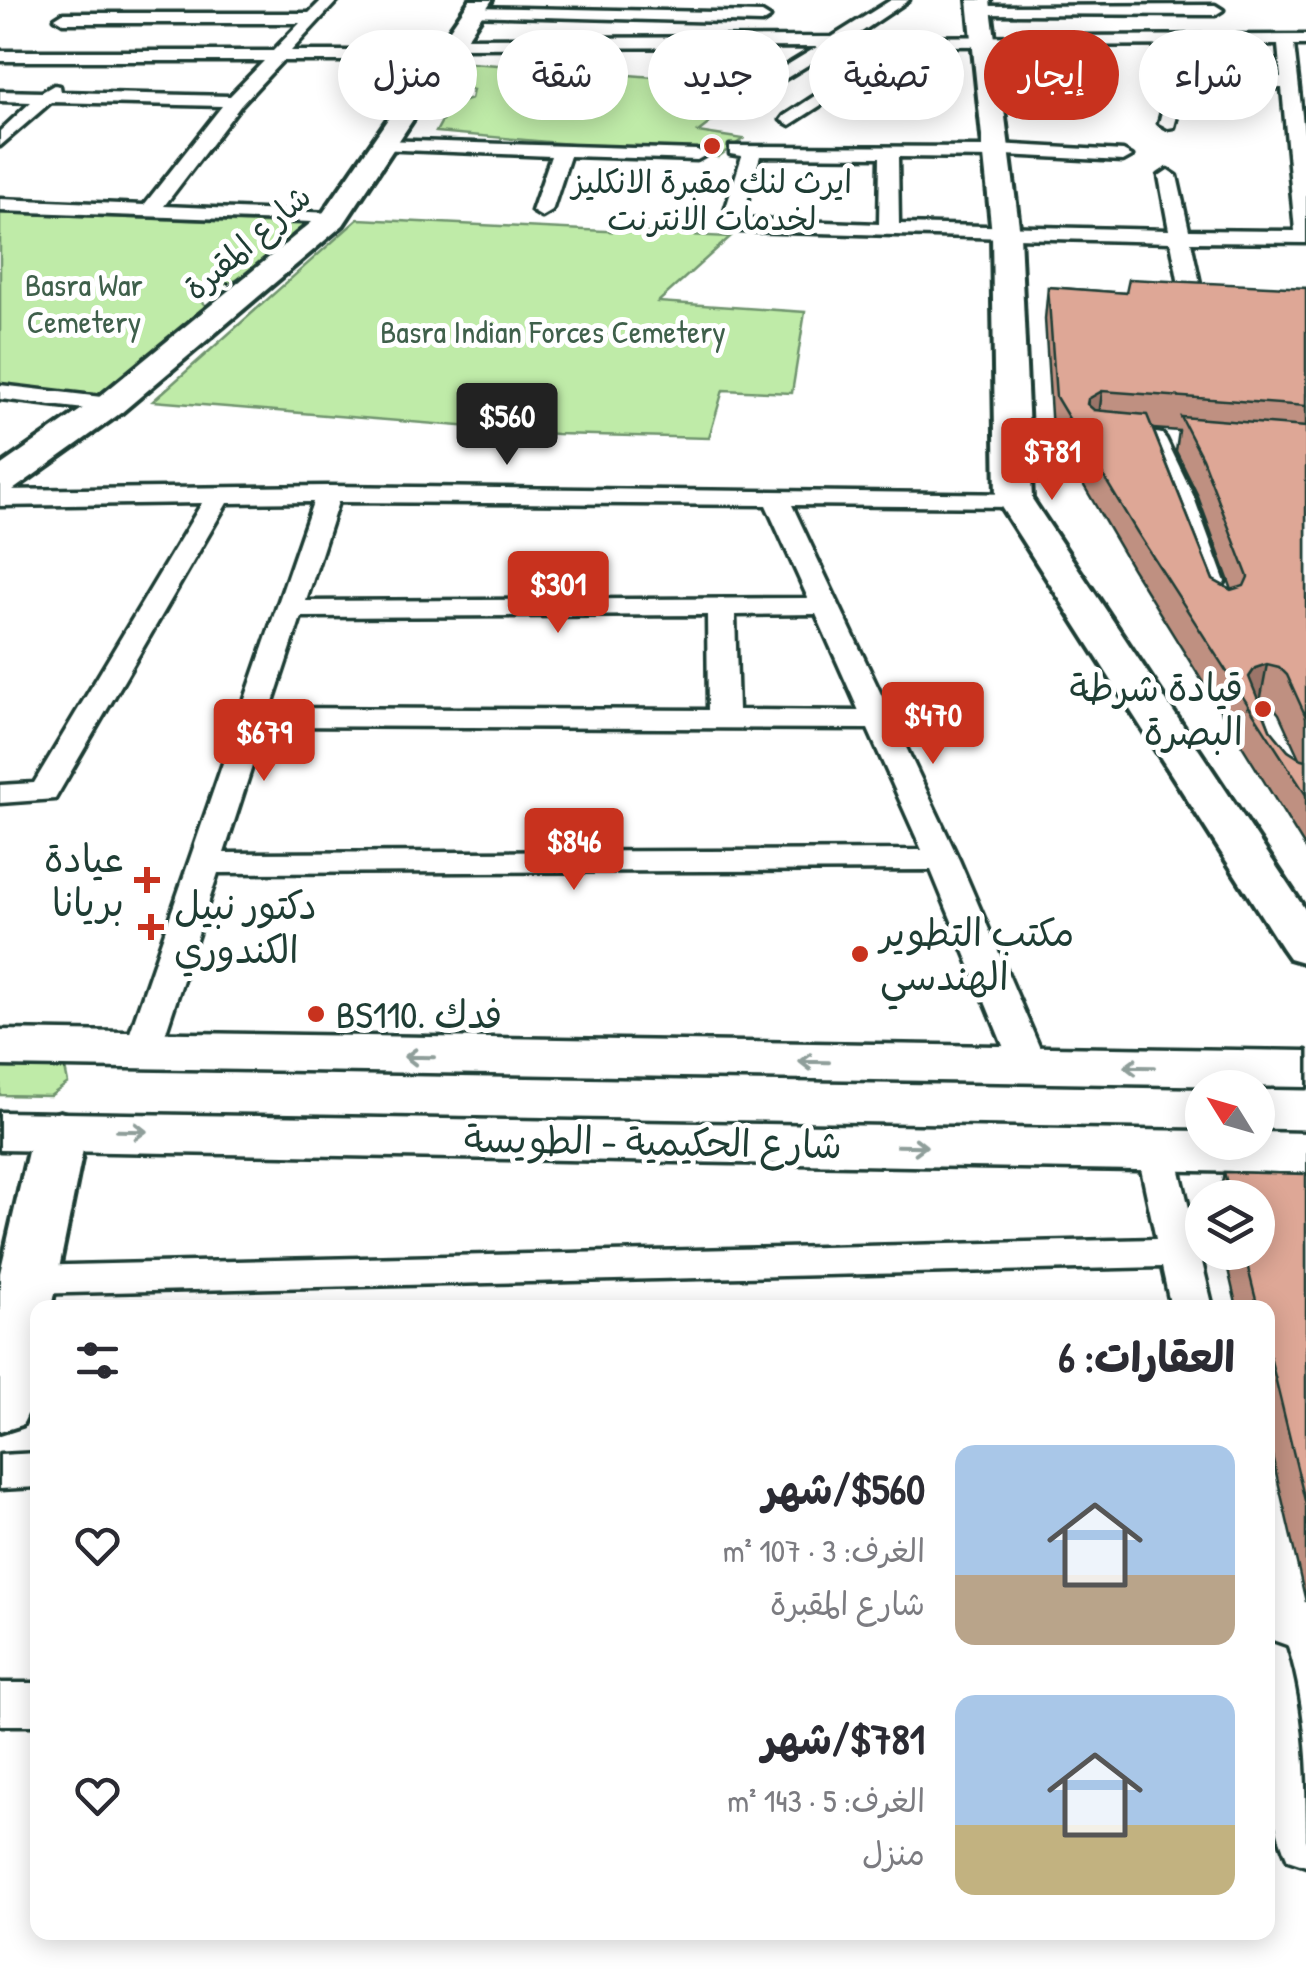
<!DOCTYPE html>
<html lang="ar">
<meta charset="utf-8">
<style>
:root{--surface:#fff;--page:#f7f7f7;--text:#2b2b33;--muted:#7c7c81;--accent:#c8321e}
body{margin:0;font-family:"Patrick Hand","Playpen Sans Arabic",sans-serif;background:var(--page);color:var(--text);direction:rtl;height:100vh;display:flex;flex-direction:column;font-size:38px;white-space:nowrap}
*{box-sizing:border-box;margin:0}
p{font-size:32px;color:var(--muted)}
.icon{flex:none;width:55px;height:55px;fill:none;stroke:currentColor;stroke-width:2;stroke-linecap:round;stroke-linejoin:round}
.map{position:relative;flex:1;overflow:hidden;direction:ltr}
.drawer{position:absolute;left:30px;top:1300px;width:1245px;height:640px;display:flex;flex-direction:column;background:var(--surface);border-radius:20px;box-shadow:0 5px 25px #0003;direction:rtl}
.drawer>*{flex:none}
.guide{position:absolute;left:30px;top:30px;width:1248px;height:90px;direction:rtl;display:flex;gap:20px}
.needle{width:65px;rotate:307deg}
.controls{position:absolute;left:1185px;top:1070px;display:grid;gap:20px}
.controls a{display:grid;place-items:center;width:90px;height:90px;border-radius:50%;background:var(--surface);box-shadow:0 5px 25px #0003;font-size:50px}
.price{position:absolute;translate:-50% -85px;padding:0 22px;border-radius:10px;background:var(--accent);color:#fff;font-size:32px;line-height:65px;filter:drop-shadow(0 2px 5px #0008)}
.price::after{content:'';position:absolute;left:50%;top:60px;width:30px;height:22px;margin-left:-15px;background:inherit;clip-path:polygon(0 0,100% 0,50% 100%)}
.price.on{background:#222;color:#fff}
ul{padding:0;list-style:none}
li{display:flex;align-items:center;gap:30px;height:250px;padding:0 40px}
li span{display:grid;place-items:center;flex:none;width:280px;height:200px;border-radius:20px;color:#555}
li>.icon{margin-inline-start:auto}
span .icon{width:120px;height:120px;fill:#fffc;stroke-width:1}
li b{font-size:42px}
h2{display:flex;justify-content:space-between;align-items:center;height:120px;padding:0 40px;font-size:42px}
.chip{padding:0 35px;border-radius:45px;background:var(--surface);box-shadow:0 5px 25px #0003;font-size:35px;line-height:90px}
.chip.on{background:var(--accent);color:#fff}
.map>svg:first-child{display:block}
</style>
<div class="map">
<svg width="1306" height="1970" viewBox="0 0 1306 1970">
<rect width="100%" height="100%" fill="#fff"/>
<filter id="ink" filterUnits="userSpaceOnUse"><feTurbulence type="fractalNoise" baseFrequency=".01" numOctaves="2"/><feDisplacementMap in="SourceGraphic" scale="20" xChannelSelector="R" yChannelSelector="G"/><feConvolveMatrix kernelMatrix="1 2 1 2 8 2 1 2 1" color-interpolation-filters="sRGB"/></filter>
<g filter="url(#ink)">
<g fill="#bfeba8" stroke="#6f946e" stroke-width="2.5">
<path d="M471,63L759,85L698,132L743,139L718,157L436,132L450,106L471,99L473,90L458,86Z"/>
<path d="M0,213L312,225L250,276L210,288L201,301L211,311L99,400L0,387Z"/>
<path d="M358,219L730,237L658,302L805,312L792,393L723,390L709,438L557,434L153,401Z"/>
<path d="M0,1059L41,1061L65,1068L68,1083L50,1096L0,1095Z"/>
</g>
<g fill="none" stroke-linecap="round" stroke-linejoin="round">
<g stroke="#1f3d34" stroke-width="7">
<g id="street">
<path d="M322,0H338L291,51H443L451,56L443,61H282L241,105L164,206L333,213L340,215V223L0,211V199L144,205L222,106L51,102L0,146V131L31,102L0,101V91L42,92L54,85L60,86L61,92L230,96L264,61H0V51H273L300,23H63L55,18L63,13H309Z"/>
<path d="M891,0H909L854,37L1306,35V45H1294L1306,151V243L1191,242L1205,306L1194,312L1183,306L1171,242L739,231L722,221L742,156L730,154V146L988,147L996,144L1123,151L1132,156L1123,161L1005,155L997,158L898,157L899,224L1169,230L1159,176L1168,170L1177,176L1189,230L1295,231L1282,88L1184,90L1174,127L1168,128L1159,123L1177,58L1191,61L1187,80L1281,78L1278,45L913,46L790,125L781,120L784,116L891,46H839L775,85L769,84V76L817,47L452,48L444,43L452,38L832,37ZM760,156L880,157L879,224L742,219Z"/>
<path d="M981,6L1215,5L1223,10L1215,15L976,14V8Z"/>
<path d="M472,7L762,13L770,18L762,23L467,15V9Z"/>
<path d="M383,140L697,150L706,155L697,160L570,156L552,211L542,217L532,211L551,156L377,149L374,145Z"/>
<path d="M0,385L110,398L122,405L110,412L0,399Z"/>
<path d="M1145,431L1162,434L1166,439L1193,495L1225,582L1222,588H1202L1199,582L1145,445L1133,438Z"/>
<path d="M328,486L1023,494L1027,499L1023,504L1014,507L792,505L959,860L1047,1065L1042,1073L1029,1077L1016,1073L1011,1065L931,870L218,873L159,1053L154,1061L141,1064L128,1061L123,1053L313,502L227,503L55,799L0,803V785L34,783L202,503L0,506V490ZM338,502L766,505L808,598L306,601ZM816,614L859,711L738,710L735,615ZM707,615L708,710L271,708L301,617ZM265,726L868,729L922,850L224,853Z"/>
<path d="M1156,1137L1170,1141L1175,1150L1213,1308H1171L1162,1267L27,1294L13,1290L7,1280L13,1270L27,1266L1156,1239L1137,1150L1142,1141Z"/>
<path d="M38,1453V1487L0,1489V1455Z"/>
<path d="M1268,1642L1285,1648C1306,1713 1306,1796 1306,1866L1288,1860C1260,1799 1264,1707 1268,1642Z"/>
<rect x="0" y="1683" width="38" height="42"/>
</g>
</g>
<g stroke="#1f3d34" stroke-width="8">
<g id="secondary">
<path d="M470,0H492L343,225L122,412L13,490L0,493V466L98,398L323,213Z"/>
<path d="M968,0H990L1020,234L1032,499L1306,911V963L1289,958L1282,948L996,499L992,234Z"/>
<path d="M60,1112L79,1118L87,1130L51,1308H38C38,1348 42,1389 22,1425L0,1432V1273L33,1130L41,1118Z"/>
</g>
</g>
<g stroke="#1f3d34" stroke-width="7">
<g id="primary">
<path d="M0,1030L1306,1051V1087L0,1066Z"/>
<path d="M0,1112L1202,1131V1142H1258V1132L1306,1133V1173L0,1150Z"/>
</g>
</g>
<use href="#street" fill="#fff" fill-rule="evenodd"/>
<use href="#secondary" fill="#fff" fill-rule="evenodd"/>
<use href="#primary" fill="#fff" fill-rule="evenodd"/>
</g>
<g fill="#bf9081" stroke="#1f3d34" stroke-width="2.5" fill-rule="evenodd">
<path d="M1048,287L1126,293L1306,288V849L1132,568L1052,431L1045,319ZM1153,429L1179,431L1176,451L1197,494L1232,590L1213,580ZM1260,702L1272,705L1279,714L1299,758L1288,751L1270,729Z"/>
<path d="M1224,1172L1306,1174V1602L1268,1438V1308H1237L1224,1252H1258V1198H1219Z"/>
</g>
<g fill="#9b7569" stroke="#1f3d34" stroke-width="2.5">
<path d="M1102,391L1098,425L1084,433L1088,399Z"/>
<path d="M1267,664L1260,702L1248,707L1249,677L1255,668Z"/>
</g>
<g fill="#dea796" stroke="#1f3d34" stroke-width="2.5">
<path d="M1129,279L1306,288V406L1102,391L1088,399L1087,404L1094,410L1147,415L1213,580L1231,590L1244,586L1248,577L1202,458L1181,417L1306,427V717L1287,675L1279,667L1267,664L1255,668L1249,677L1270,729L1288,751L1299,758L1306,760V795L1137,532L1056,397L1048,287L1126,293Z"/>
<path d="M1224,1172L1306,1174V1505L1268,1348V1308H1258L1244,1252H1258V1198H1231Z"/>
</g>
<defs><path id="oneway-shaft" d="M-6 0H5M1.5-3L5.5 0L1.5 3" fill="none" stroke-width="1.6" stroke-linecap="round" stroke-linejoin="round" transform="scale(2.5)"/></defs>
<g stroke="#8f9e9a">
<use href="#oneway-shaft" transform="translate(419 1057) rotate(-179)"/>
<use href="#oneway-shaft" transform="translate(814 1062) rotate(-179)"/>
<use href="#oneway-shaft" transform="translate(1139 1067) rotate(-179)"/>
<use href="#oneway-shaft" transform="translate(132 1131) rotate(1)"/>
<use href="#oneway-shaft" transform="translate(912 1146) rotate(1)"/>
</g>
</g>
<g fill="#c8321e" stroke="#fff" stroke-width="4">
<circle cx="712" cy="146" r="10"/>
<circle cx="1263" cy="709" r="10"/>
<path d="M142 865h10v10h10v10h-10v10h-10v-10h-10v-10h10z"/>
<path d="M146 912h10v10h10v10h-10v10h-10v-10h-10v-10h10z"/>
<circle cx="860" cy="954" r="10"/>
<circle cx="316" cy="1014" r="10"/>
</g>
<g text-anchor="middle" dominant-baseline="central" stroke-width="10" stroke-linejoin="round" paint-order="stroke">
<g font-size="32" fill="#1f3d34" stroke="#fff">
<text x="712" y="181">ايرث لنك مقبرة الانكليز<tspan x="712" dy="37">لخدمات الانترنت</tspan></text>
</g>
<g font-size="32" fill="#1f3d34" stroke="#fff">
<text transform="translate(247 242) rotate(-41)">شارع المقبرة</text>
</g>
<g font-size="32" fill="#3f604b" stroke="#fff">
<text x="84" y="284">Basra War<tspan x="84" dy="37">Cemetery</tspan></text>
<text x="553" y="331">Basra Indian Forces Cemetery</text>
</g>
<g font-size="38" fill="#1f3d34" stroke="#fff" text-anchor="start">
<text x="1243" y="687" text-anchor="end">قيادة شرطة<tspan x="1243" dy="44">البصرة</tspan></text>
<text x="124" y="858" text-anchor="end">عيادة<tspan x="124" dy="44">بريانا</tspan></text>
<text x="174" y="905">دكتور نبيل<tspan x="174" dy="44">الكندوري</tspan></text>
<text x="880" y="932">مكتب التطوير<tspan x="880" dy="44">الهندسي</tspan></text>
<text x="336" y="1014">BS110. فدك</text>
</g>
<g font-size="38" fill="#1f3d34" stroke="#fff">
<text transform="translate(653 1141) rotate(1)">شارع الحكيمية - الطويسة</text>
</g>
</g>
</svg>
<div class="controls">
<a><svg class="needle" viewBox="-14 -14 28 28"><path d="M0-13l5 13h-10z" fill="#e53935"/><path d="M0 13l5-13h-10z" fill="#7c7c81"/></svg></a>
<a><svg class="icon" aria-label="layers" viewBox="0 0 24 24"><path d="M12 4l9 5-9 5-9-5zM3 14l9 5 9-5"/></svg></a>
</div>
<b class="price on" style="left:507px;top:468px">$560</b>
<b class="price" style="left:1052px;top:503px">$781</b>
<b class="price" style="left:558px;top:636px">$301</b>
<b class="price" style="left:933px;top:767px">$470</b>
<b class="price" style="left:264px;top:784px">$679</b>
<b class="price" style="left:574px;top:893px">$846</b>
<div class="guide">
<a class="chip">شراء</a>
<a class="chip on">إيجار</a>
<a class="chip">تصفية</a>
<a class="chip">جديد</a>
<a class="chip">شقة</a>
<a class="chip">منزل</a>
</div>
<section class="drawer">
<h2>العقارات: 6<svg class="icon" aria-label="filters" viewBox="0 0 24 24"><path d="M4 7h16M4 17h16"/><circle cx="9" cy="7" r="2"/><circle cx="15" cy="17" r="2"/></svg></h2>
<ul>
<li><span style="background:linear-gradient(#a9c7e8 65%,#b9a48a 0)"><svg class="icon" aria-label="home" viewBox="0 0 24 24"><path d="M3 11l9-7 9 7M6 9v11h12V9"/></svg></span><div><b>$560/شهر</b><p>الغرف: 3 · 107 m²</p><p>شارع المقبرة</p></div><svg class="icon" aria-label="heart" viewBox="0 0 24 24"><path d="M12 20l-8-8c-3-5 5-10 8-4 3-6 11-1 8 4z"/></svg></li>
<li><span style="background:linear-gradient(#a9c7e8 65%,#c2b280 0)"><svg class="icon" aria-label="home" viewBox="0 0 24 24"><path d="M3 11l9-7 9 7M6 9v11h12V9"/></svg></span><div><b>$781/شهر</b><p>الغرف: 5 · 143 m²</p><p>منزل</p></div><svg class="icon" aria-label="heart" viewBox="0 0 24 24"><path d="M12 20l-8-8c-3-5 5-10 8-4 3-6 11-1 8 4z"/></svg></li>
</ul>
</section>
</div>
